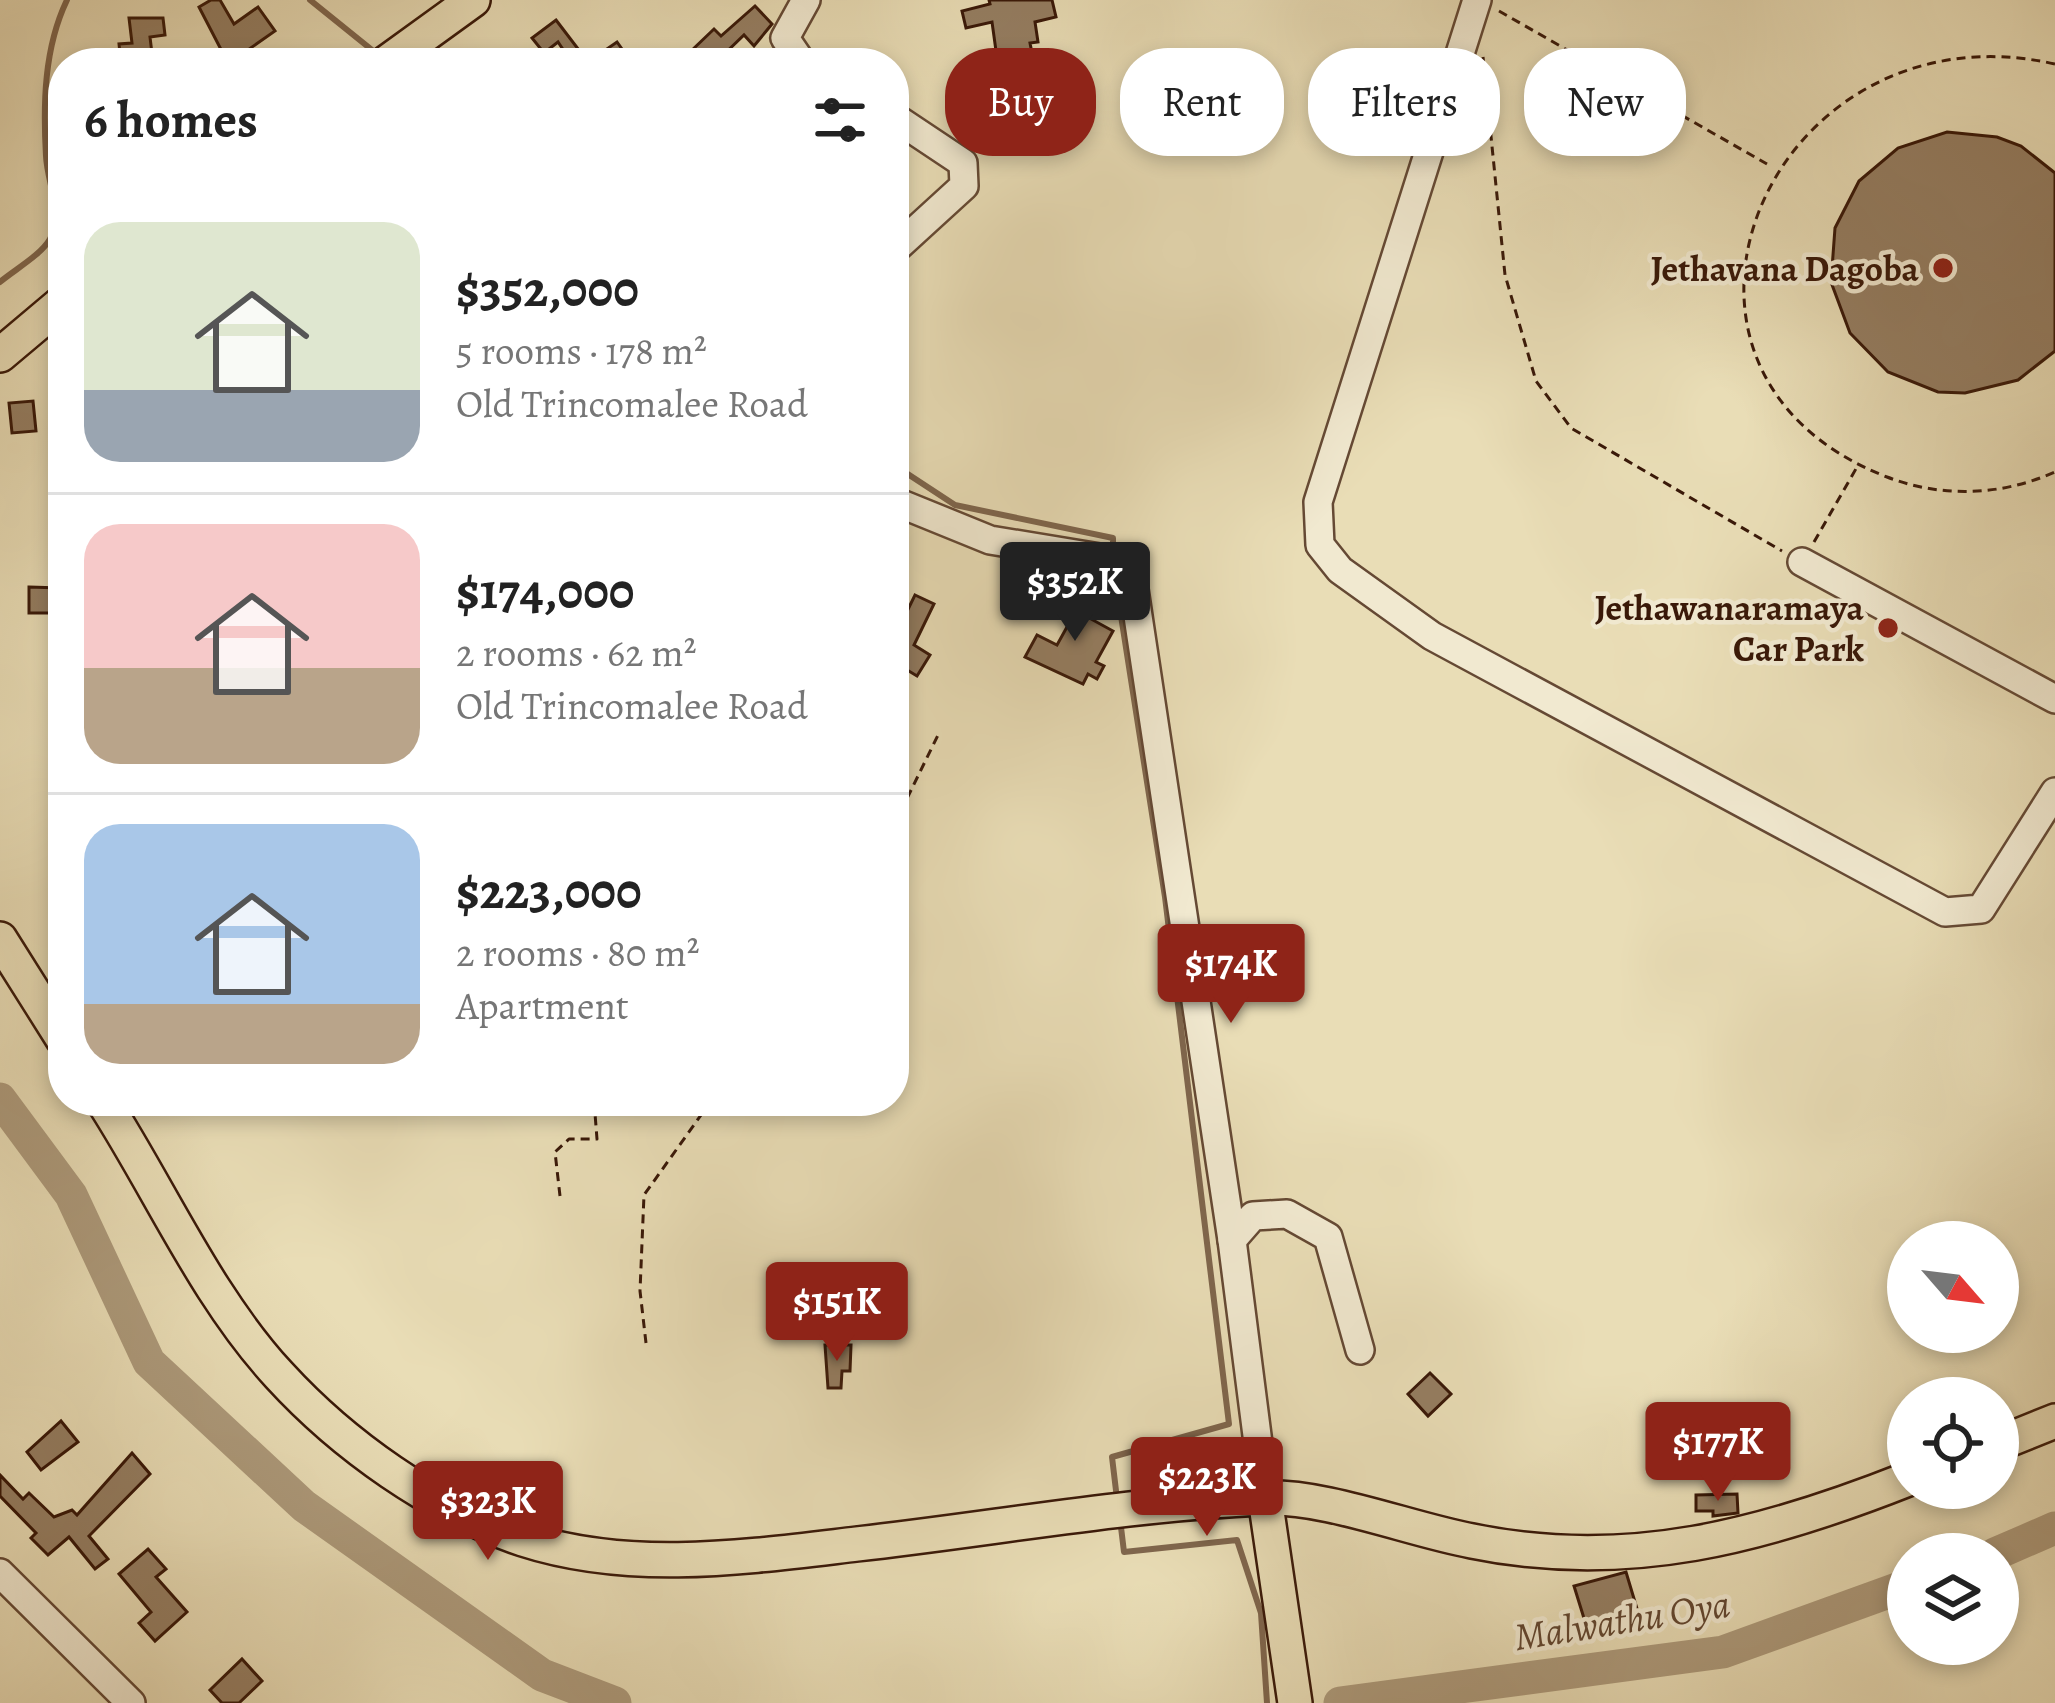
<!DOCTYPE html>
<meta charset="utf-8">
<style>
:root{--surface:#fff;--page:#f6f6f6;--text:#222;--muted:#767676;--line:#e0e0e0;--accent:#8f2418}
body{margin:0;font-family:Alegreya,serif;background:var(--page);color:var(--text);height:100vh;display:flex;flex-direction:column;font-size:45px;white-space:nowrap}
*{box-sizing:border-box;margin:0}
p{font-size:39px;color:var(--muted)}
.icon{flex:none;width:66px;height:66px;fill:none;stroke:currentColor;stroke-width:2;stroke-linecap:round;stroke-linejoin:round}
.map{position:relative;flex:1;overflow:hidden}
.side{position:absolute;left:48px;top:48px;width:861px;height:1068px;display:flex;flex-direction:column;background:var(--surface);border-radius:48px;box-shadow:0 6px 18px #0003}
.side>*{flex:none}
.top-card{position:absolute;left:945px;top:48px;width:930px;height:108px;display:flex;gap:24px}
.needle{width:78px;rotate:118deg}
.fabs{position:absolute;left:1887px;top:1221px;display:grid;gap:24px}
.fabs a{display:grid;place-items:center;width:132px;height:132px;border-radius:50%;background:var(--surface);box-shadow:0 6px 18px #0003;font-size:60px}
.price{position:absolute;translate:-50% -102px;padding:0 27px;border-radius:12px;background:var(--accent);color:#fff;font-size:39px;line-height:78px;filter:drop-shadow(0 3px 6px #0008)}
.price::after{content:'';position:absolute;left:50%;top:72px;width:36px;height:27px;margin-left:-18px;background:inherit;clip-path:polygon(0 0,100% 0,50% 100%)}
.price.active{background:#222;color:#fff}
ul{padding:0;list-style:none}
li{display:flex;align-items:center;gap:36px;height:300px;padding:0 36px}
li+li{border-top:3px solid var(--line)}
li span{display:grid;place-items:center;flex:none;width:336px;height:240px;border-radius:36px;color:#555}
li>.icon{margin-inline-start:auto}
span .icon{width:144px;height:144px;fill:#fffc;stroke-width:1}
li b{font-size:51px}
h2{display:flex;justify-content:space-between;align-items:center;height:144px;padding:0 36px;font-size:51px}
.chip{padding:0 42px;border-radius:48px;background:var(--surface);box-shadow:0 6px 18px #0003;font-size:42px;line-height:108px}
.chip.active{background:var(--accent);color:#fff}
.map>svg:first-child{display:block}
</style>
<div class="map">
<svg width="2055" height="1703" viewBox="0 0 2055 1703">
<rect width="100%" height="100%" fill="#e9ddb6"/>
<filter id="stains"><feTurbulence type="fractalNoise" baseFrequency=".00167" numOctaves="4"/><feColorMatrix values="0 0 0 0 .2 0 0 0 0 .09 0 0 0 0 .02 0 0 0 .5 -.17"/></filter>
<radialGradient id="worn" r=".72"><stop offset=".6" stop-color="#630" stop-opacity="0"/><stop offset="1" stop-color="#630" stop-opacity=".3"/></radialGradient>
<g fill="none" stroke-linecap="round" stroke-linejoin="round">
<g stroke="#7f664d" stroke-width="6">
<path d="M310,0L377,54"/>
<path d="M0,282C14,270 41,255 50,239C64,213 47,183 46,156C43,104 44,48 67,0"/>
<path d="M894,465L955,505L1113,538V552"/>
<path d="M1114,571L1165,897L1229,1424L1112,1457L1117,1499"/>
<path d="M1120,1519L1124,1552L1237,1540L1261,1613L1267,1703"/>
</g>
<g stroke="#ad9a7b" stroke-width="33">
<path d="M0,1099L71,1195L149,1362L304,1506L542,1675L615,1703"/>
<path d="M1995,1554L2055,1528"/>
<path d="M1340,1703L1723,1652L1908,1585"/>
</g>
</g>
<g fill="#957e62" stroke="#391808" stroke-width="3">
<path d="M211,0H220L234,24L258,7L275,31L242,54L249,63H228L199,7Z"/>
<path d="M989,0H1052L1056,17L1035,22L1038,42L1030,43L1032,53L997,58L992,22L966,28L962,11L990,4Z"/>
<path d="M755,6L772,24L754,46L744,35L715,63H700L690,52L714,29L721,36Z"/>
<path d="M129,18H163L165,35L150,37L153,62L121,63L119,44L132,43Z"/>
<path d="M556,20L588,62L617,42L632,63H572L558,42L544,53L532,38Z"/>
<path d="M1947,132L1997,137L2021,146L2055,173V351L2018,380L1965,393L1938,392L1888,372L1850,333L1831,282L1835,228L1859,181L1898,148Z"/>
<path d="M33,401L36,431L12,433L9,403Z"/>
<path d="M29,587L60,588L59,613H29Z"/>
<path d="M1088,589L1102,597L1091,619L1113,631L1096,662L1104,666L1097,679L1088,674L1083,684L1025,657L1037,635L1057,645Z"/>
<path d="M915,595L934,604L914,645L930,655L917,676L894,662V638Z"/>
<path d="M825,1345H851L850,1371H842L841,1388H828Z"/>
<path d="M1430,1373L1451,1394L1428,1416L1408,1394Z"/>
<path d="M61,1421L78,1442L41,1470L27,1452Z"/>
<path d="M132,1453L150,1474L89,1536L108,1559L95,1569L69,1537L48,1555L31,1538L36,1533L0,1496V1475L23,1499L29,1493L54,1517L72,1510L77,1515Z"/>
<path d="M1737,1494L1738,1513L1713,1516V1511H1696V1495Z"/>
<path d="M148,1549L166,1569L156,1577L187,1612L155,1641L139,1623L151,1612L119,1574Z"/>
<path d="M1626,1572L1638,1612L1587,1628L1574,1586Z"/>
<path d="M242,1659L262,1681L239,1703H222L210,1690Z"/>
</g>
<g fill="none" stroke-linecap="round" stroke-linejoin="round">
<g stroke="#654934" stroke-width="32">
<g id="minor">
<path d="M1477,0L1318,502L1320,545L1340,570L1432,636L1945,912L1981,909L2055,792"/>
<path d="M802,63L785,38L806,0"/>
<path d="M894,117L963,163L964,186L894,250"/>
<path d="M894,501L990,540L1130,563L1232,1240L1265,1498"/>
<path d="M1802,562L2055,699"/>
<path d="M1232,1240L1253,1216L1287,1214L1328,1237L1360,1350"/>
<path d="M0,1573L131,1703"/>
</g>
</g>
<g stroke="#391808" stroke-width="38">
<g id="major">
<path d="M386,63L473,0"/>
<path d="M0,355L63,302"/>
<path d="M0,939L63,1039"/>
<path d="M103,1101C161,1191 206,1296 279,1375C343,1445 433,1509 523,1539C631,1574 746,1557 857,1544C991,1529 1127,1504 1262,1498C1325,1495 1408,1529 1472,1541C1627,1573 1764,1536 1908,1479"/>
<path d="M1998,1444L2055,1421"/>
<path d="M1265,1498L1295,1703"/>
</g>
</g>
<g stroke="#391808" stroke-width="3" stroke-dasharray="9 6" stroke-linecap="butt">
<path d="M1499,11L1767,164"/>
<path d="M1483,57L1505,275L1536,381L1571,428L1782,551"/>
<path d="M2055,64C1771,0 1611,370 1887,477C1942,498 2001,496 2055,472"/>
<path d="M1814,542L1857,467"/>
<path d="M894,825L940,731"/>
<path d="M560,1196L555,1152L569,1139H597L594,1101"/>
<path d="M646,1343L640,1291L644,1195L711,1101"/>
</g>
<use href="#minor" stroke="#f1e9d0" stroke-width="27"/>
<use href="#major" stroke="#e9ddb6" stroke-width="33"/>
</g>
<g fill="#8f2418" stroke="#f1e9d0" stroke-width="4.5">
<circle cx="1943" cy="268" r="12"/>
<circle cx="1888" cy="628" r="12"/>
</g>
<g text-anchor="middle" dominant-baseline="central" stroke-width="9" stroke-linejoin="round" paint-order="stroke">
<g font-size="36" font-weight="bold" fill="#391808" stroke="#f1e9d0" text-anchor="end">
<text x="1919" y="268">Jethavana Dagoba</text>
<text x="1864" y="607">Jethawanaramaya<tspan x="1864" dy="41">Car Park</tspan></text>
</g>
<g font-size="39" font-style="italic" fill="#624630" stroke="#f1e9d0">
<text transform="translate(1622 1620) rotate(-9)">Malwathu Oya</text>
</g>
</g>
<rect width="100%" height="100%" filter="url(#stains)"/>
<rect width="100%" height="100%" fill="url(#worn)"/>
</svg>
<div class="fabs">
<a><svg class="needle" viewBox="-14 -14 28 28"><path d="M0-13l5 13h-10z" fill="#e53935"/><path d="M0 13l5-13h-10z" fill="#767676"/></svg></a>
<a><svg class="icon" aria-label="locate" viewBox="0 0 24 24"><circle cx="12" cy="12" r="6"/><path d="M12 2v4M12 18v4M2 12h4M18 12h4"/></svg></a>
<a><svg class="icon" aria-label="layers" viewBox="0 0 24 24"><path d="M12 4l9 5-9 5-9-5zM3 14l9 5 9-5"/></svg></a>
</div>
<b class="price active" style="left:1075px;top:644px">$352K</b>
<b class="price" style="left:1231px;top:1026px">$174K</b>
<b class="price" style="left:837px;top:1364px">$151K</b>
<b class="price" style="left:1718px;top:1504px">$177K</b>
<b class="price" style="left:1207px;top:1539px">$223K</b>
<b class="price" style="left:488px;top:1563px">$323K</b>
<div class="top-card">
<a class="chip active">Buy</a>
<a class="chip">Rent</a>
<a class="chip">Filters</a>
<a class="chip">New</a>
</div>
<section class="side">
<h2>6 homes<svg class="icon" aria-label="filters" viewBox="0 0 24 24"><path d="M4 7h16M4 17h16"/><circle cx="9" cy="7" r="2"/><circle cx="15" cy="17" r="2"/></svg></h2>
<ul>
<li><span style="background:linear-gradient(#dfe7d0 70%,#9aa5b1 0)"><svg class="icon" aria-label="home" viewBox="0 0 24 24"><path d="M3 11l9-7 9 7M6 9v11h12V9"/></svg></span><div><b>$352,000</b><p>5 rooms · 178 m²</p><p>Old Trincomalee Road</p></div></li>
<li><span style="background:linear-gradient(#f6c9c9 60%,#b9a48a 0)"><svg class="icon" aria-label="home" viewBox="0 0 24 24"><path d="M3 11l9-7 9 7M6 9v11h12V9"/></svg></span><div><b>$174,000</b><p>2 rooms · 62 m²</p><p>Old Trincomalee Road</p></div></li>
<li><span style="background:linear-gradient(#a9c7e8 75%,#b9a48a 0)"><svg class="icon" aria-label="home" viewBox="0 0 24 24"><path d="M3 11l9-7 9 7M6 9v11h12V9"/></svg></span><div><b>$223,000</b><p>2 rooms · 80 m²</p><p>Apartment</p></div></li>
</ul>
</section>
</div>
